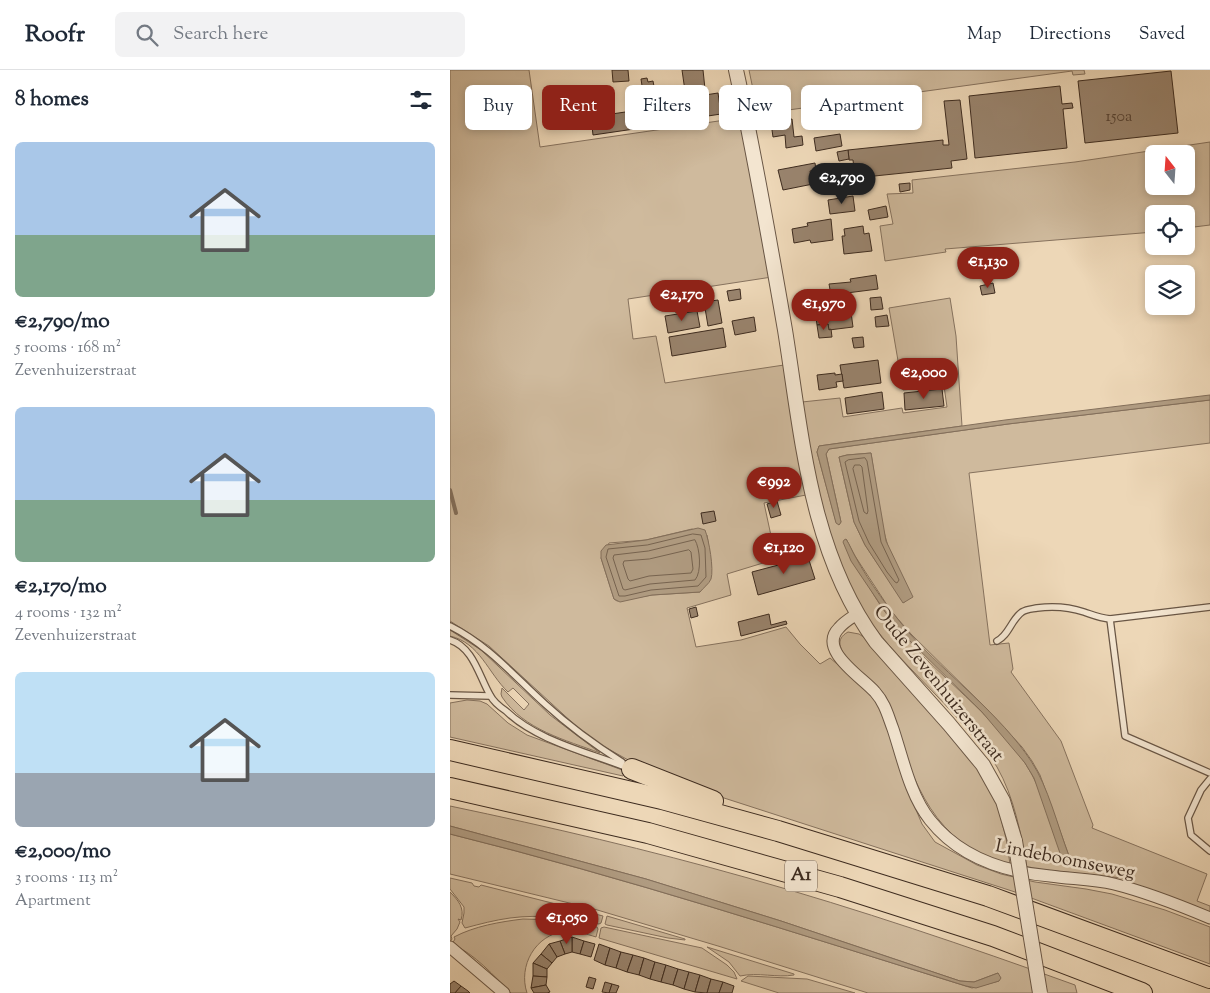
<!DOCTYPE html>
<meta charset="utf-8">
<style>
:root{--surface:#fff;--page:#f2f2f3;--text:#1f2937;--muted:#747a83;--line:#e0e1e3;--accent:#8f2418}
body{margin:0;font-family:"Sorts Mill Goudy",serif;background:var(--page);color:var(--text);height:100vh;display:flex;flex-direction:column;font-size:19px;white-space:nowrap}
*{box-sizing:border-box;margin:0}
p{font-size:16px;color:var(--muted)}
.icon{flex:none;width:28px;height:28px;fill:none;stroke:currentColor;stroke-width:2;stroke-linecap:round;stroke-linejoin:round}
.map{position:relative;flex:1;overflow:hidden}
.side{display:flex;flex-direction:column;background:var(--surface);width:450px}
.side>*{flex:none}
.hud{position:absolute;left:15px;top:15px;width:475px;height:45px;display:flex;gap:10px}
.needle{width:32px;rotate:343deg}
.buttons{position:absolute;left:695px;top:75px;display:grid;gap:10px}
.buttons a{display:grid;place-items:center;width:50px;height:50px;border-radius:8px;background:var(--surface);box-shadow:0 2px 8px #0003;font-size:25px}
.price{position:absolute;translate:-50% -42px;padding:0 11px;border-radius:18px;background:var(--accent);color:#fff;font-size:16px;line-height:32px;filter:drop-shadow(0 1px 2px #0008)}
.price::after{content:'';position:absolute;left:50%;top:30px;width:15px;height:11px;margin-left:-8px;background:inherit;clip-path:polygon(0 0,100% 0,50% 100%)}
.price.active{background:#222;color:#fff}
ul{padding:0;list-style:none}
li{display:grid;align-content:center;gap:10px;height:265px;padding:0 15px}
li span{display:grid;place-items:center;height:155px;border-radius:8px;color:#555}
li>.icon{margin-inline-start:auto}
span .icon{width:90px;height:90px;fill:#fffc;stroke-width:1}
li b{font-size:21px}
h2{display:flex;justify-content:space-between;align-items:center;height:60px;padding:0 15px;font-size:21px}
.tag{padding:0 18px;border-radius:8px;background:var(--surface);box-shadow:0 2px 8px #0003;font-size:18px;line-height:45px}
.tag.active{background:var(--accent);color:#fff}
header{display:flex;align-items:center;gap:30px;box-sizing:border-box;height:70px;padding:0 25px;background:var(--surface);border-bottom:1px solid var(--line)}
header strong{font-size:24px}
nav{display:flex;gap:28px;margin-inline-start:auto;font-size:18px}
.search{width:350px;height:45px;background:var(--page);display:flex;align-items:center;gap:12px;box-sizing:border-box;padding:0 18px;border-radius:8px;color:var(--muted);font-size:19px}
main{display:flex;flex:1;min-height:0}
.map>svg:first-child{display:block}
</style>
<header>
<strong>Roofr</strong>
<div class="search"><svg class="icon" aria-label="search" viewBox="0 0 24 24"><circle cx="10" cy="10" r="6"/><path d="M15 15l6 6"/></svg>Search here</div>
<nav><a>Map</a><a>Directions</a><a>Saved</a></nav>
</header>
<main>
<section class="side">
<h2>8 homes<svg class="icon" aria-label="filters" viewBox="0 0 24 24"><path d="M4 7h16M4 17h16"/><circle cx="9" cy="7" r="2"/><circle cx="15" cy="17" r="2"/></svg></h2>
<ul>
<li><span style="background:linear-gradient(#a9c7e8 60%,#7fa58c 0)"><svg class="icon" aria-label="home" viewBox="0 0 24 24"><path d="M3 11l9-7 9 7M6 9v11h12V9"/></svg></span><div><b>€2,790/mo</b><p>5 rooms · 168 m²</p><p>Zevenhuizerstraat</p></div></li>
<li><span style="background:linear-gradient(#a9c7e8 60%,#7fa58c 0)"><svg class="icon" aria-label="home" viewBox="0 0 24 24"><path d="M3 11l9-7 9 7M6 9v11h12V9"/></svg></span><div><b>€2,170/mo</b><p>4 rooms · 132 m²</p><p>Zevenhuizerstraat</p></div></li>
<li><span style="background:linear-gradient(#bfe0f5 65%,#9aa5b1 0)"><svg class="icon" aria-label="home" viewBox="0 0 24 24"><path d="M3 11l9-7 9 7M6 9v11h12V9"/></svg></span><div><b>€2,000/mo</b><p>3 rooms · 113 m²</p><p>Apartment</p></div></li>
</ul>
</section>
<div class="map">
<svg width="760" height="923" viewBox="0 0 760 923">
<rect width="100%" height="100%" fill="#edd7b7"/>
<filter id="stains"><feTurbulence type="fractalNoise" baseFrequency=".004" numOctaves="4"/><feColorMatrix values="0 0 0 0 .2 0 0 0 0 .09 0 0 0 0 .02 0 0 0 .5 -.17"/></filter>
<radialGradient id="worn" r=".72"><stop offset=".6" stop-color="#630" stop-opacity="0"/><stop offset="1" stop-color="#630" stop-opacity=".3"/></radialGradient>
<g fill="#cfba9d" stroke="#86725e" fill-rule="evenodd">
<path d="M0,0H79L90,77L289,48L322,207L178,229L183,269L206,266L215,313L334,295L356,425L314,433L326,489L277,504L281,525L237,538L246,577L291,570L336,557L350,574L370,594L380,588L419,621L429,634L464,735L472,754L485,772L527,795L551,804L585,812L636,819L662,824L715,840L760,857V894L565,822L240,717L180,691L153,676L126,656L39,576L0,551ZM242,459L257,465C262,489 256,499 250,522L202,525L167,531L164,529L151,488L159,473L196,470Z"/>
<path d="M299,0H634L635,4L623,5L622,1L302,45V36L305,29Z"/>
<path d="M760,72V155L736,158V144H704V162L495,179L496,182L435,191L430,156L443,154L437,124L463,123L462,110L625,92ZM704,84H736V116H704Z"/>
<path d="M500,228L506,266L512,356L369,376L367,382L386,452L389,455L391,452L376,384L379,379L558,354L760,330V373L519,403L540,575L559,573L563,599L561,602L611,671L643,755L642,758L757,804L747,831L760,836V843L683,814L672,808L577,798C571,763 564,727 547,697C540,685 530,674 521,664C487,622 444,587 413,542C402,525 395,506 388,487C370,437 360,385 352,332L390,328L393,347L452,338L453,343L497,337L494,316L453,320L439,238ZM421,383L432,455L454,533L415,475L404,452L389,387L397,385ZM396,469L405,486L441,541L461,564L536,638L572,677L582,691L590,705L619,786L616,790C604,761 592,718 575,693C537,636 475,598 436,543C419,521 408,494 396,469Z"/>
<path d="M0,560L31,580L100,645L150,683C116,670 74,660 52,627L51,624L52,618L74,640L79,634L63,618L58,622C38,603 30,573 0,566Z"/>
<path d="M398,562L409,564L415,568L437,595L488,648L518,683L546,730L556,768L560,794C552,792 542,790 534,786C470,755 457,688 436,627C433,623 430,618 426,615C416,604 372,576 398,562Z"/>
<path d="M17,630L30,631L37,634L58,653L77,665L175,701L173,706L0,667V633Z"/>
<path d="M0,736C100,757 199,780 298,808C408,839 517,876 625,915L627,923H418L268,876L144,839L0,804V764C176,808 349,864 522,918L549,911L548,903L524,912L510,911L331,851L196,809L0,756Z"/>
<path d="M0,808L22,813L24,816L29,817L31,815L153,846L151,853L149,854C120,848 89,844 60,848C45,850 30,854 15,858L12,853L14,843V837L0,819Z"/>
<path d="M0,822C8,830 15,838 11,850L8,849L10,852L7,859L1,866L2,869L0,872Z"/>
<path d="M157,846L235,869V870L218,868L157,855L155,854Z"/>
<path d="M73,849L107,850L147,857L148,859L146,867C136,864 125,860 115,861C85,865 68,896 77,923H61C44,906 25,884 2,874L5,869L4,867C25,856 49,852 73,849Z"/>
<path d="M154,857L252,878L277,895L284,902L287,909L149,868L151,858Z"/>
<path d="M257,877L344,904V905C327,908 308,902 290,906L279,892Z"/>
<path d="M298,906L357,909L405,923H329L291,911Z"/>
</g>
<g fill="#b19d83" stroke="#836f5b">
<path d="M760,325V330L558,354L379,379L376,384L391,452L389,455L386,453L367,382L369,376L555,350Z"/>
<path d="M421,383L436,471L463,527L453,533L415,475L404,452L389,387L397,385Z"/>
<path d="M248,458L255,460C259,470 264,499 261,509C259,514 253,518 250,522L202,525L170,532L164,529L151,488V481L156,475L196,470Z"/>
<path d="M396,469C400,475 402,481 405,486C420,514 440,540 460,564C498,606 550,644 581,691C598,716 608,757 619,786L616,791L612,789L584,708L575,693L532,642L454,565L436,543L401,491L393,472L394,470Z"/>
<path d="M0,756L196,809L331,851L510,911L524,912L548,903L551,908L549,911L526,918L516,916C345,863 174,807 0,764Z"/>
</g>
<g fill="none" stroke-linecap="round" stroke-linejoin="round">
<g stroke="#776451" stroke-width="1">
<path d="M415,388L417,391L431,472L449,510L447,513L445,512L437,502L419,473L409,451L395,392L398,390Z"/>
<path d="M405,395H410L412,397L418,441L417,444L414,442L403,399Z"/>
<path d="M243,464L251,465L255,478L256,507L248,516L201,520L175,526H169L156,487L158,479L197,475Z"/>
<path d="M245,470C250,478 252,502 245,510L200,514L175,520L173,519L163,488L164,485L198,481Z"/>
<path d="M239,480L241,482L243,499L241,503L199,506L180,511L178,509L173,494L174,491L199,489Z"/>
</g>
<path stroke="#836f5b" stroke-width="4" d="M0,420L6,443"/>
</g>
<g fill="#99846e" stroke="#3d2b1f">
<path d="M162,0H178L179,11L163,12Z"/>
<path d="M232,0H253L255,19L235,21Z"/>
<path d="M721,1L728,63L635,73L628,11Z"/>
<path d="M197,8L198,12L203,11L206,27L194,29L191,9Z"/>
<path d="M610,16L612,34L622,33L623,38L613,39L617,78L525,88L519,26Z"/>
<path d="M254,19L255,25L268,23L271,44L238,49L235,28L248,26L247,20Z"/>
<path d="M510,30L517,89L501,91L502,98L405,108L403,90H399L398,80L493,70V75H499L494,31Z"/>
<path d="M196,39L198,57L143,65L141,47Z"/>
<path d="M332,49V51L342,49L344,67L352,66L353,75L336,78L335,65L323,67L321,53H323V50Z"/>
<path d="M390,64L392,76L366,81L364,68Z"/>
<path d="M398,80L399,89L389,91L387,82Z"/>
<path d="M365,93L366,100L360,101L363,114L333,120L328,100Z"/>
<path d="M460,113V120L450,122L449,114Z"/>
<path d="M403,126L405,141L380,144L378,130Z"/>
<path d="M436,136L438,147L420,150L418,140Z"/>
<path d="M381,149L383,170L361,173L360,170L344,173L342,159L358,156L357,153Z"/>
<path d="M413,156L414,164L419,163L422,181L394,184L392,166H395L394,159Z"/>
<path d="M426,205L428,219L381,225L379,214L401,212L400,209Z"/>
<path d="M543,213L545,223L532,225L530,216Z"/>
<path d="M290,219L291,229L279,231L277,221Z"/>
<path d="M245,227L246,239L225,242L224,230Z"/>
<path d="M431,227L433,239L421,240L420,228Z"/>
<path d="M268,230L272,253L258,256L254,232Z"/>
<path d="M400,235L403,257L379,260L378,254L367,255L365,240Z"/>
<path d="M247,241L250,257L218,263L215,246Z"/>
<path d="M437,245L439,256L426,257L425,247Z"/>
<path d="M304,247L306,261L285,265L282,251Z"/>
<path d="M378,254L379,260L381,259L382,267L369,268L367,255Z"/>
<path d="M273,258L276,277L222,286L219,267Z"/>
<path d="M413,267L414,277L404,278L402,268Z"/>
<path d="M428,290L431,313L394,318L390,295Z"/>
<path d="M385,303V305L392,304L393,311L386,312L387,317L369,320L367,305Z"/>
<path d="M492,319L494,336L455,340L454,323Z"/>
<path d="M432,322L434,339L397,344L395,328Z"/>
<path d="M327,431L331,445L321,448L317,434Z"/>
<path d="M264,441L266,451L253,454L251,443Z"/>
<path d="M345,484L351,486L352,489L358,487L365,509L308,525L302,502L336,493L339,491L340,487Z"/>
<path d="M246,537L248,546L241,548L239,539Z"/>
<path d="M319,544L321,555L336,551L337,554L291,566L288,552Z"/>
<path d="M122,867L134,871L130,884L122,882Z"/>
<path d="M122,867V882L115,884L110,871Z"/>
<path d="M110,871L115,884L107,887L99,874Z"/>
<path d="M134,871L145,874L141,887L130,884Z"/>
<path d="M99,874L107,887L102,893L91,884Z"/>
<path d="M149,874L160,878L155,895L144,890Z"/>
<path d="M160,878L171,882L166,898L155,895Z"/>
<path d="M171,882L183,885L177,902L166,898Z"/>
<path d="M91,884L102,893L97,899L83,893Z"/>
<path d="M183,885L194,888L189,905L177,902Z"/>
<path d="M194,888L205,892L200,909L189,905Z"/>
<path d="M205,892L216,895L211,912L200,909Z"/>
<path d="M83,893L97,899V907L83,906Z"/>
<path d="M216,895L228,899L223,915L211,912Z"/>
<path d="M228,899L239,902L234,919L223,915Z"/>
<path d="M239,902L250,905L245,922L234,919Z"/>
<path d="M250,905L261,909L257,923L245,922Z"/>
<path d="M83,906L97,907L96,915L81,918Z"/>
<path d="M139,907L146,909L143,919L136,917Z"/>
<path d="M261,909L273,912L269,923H257Z"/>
<path d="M4,911L11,916L5,923H0V914Z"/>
<path d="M155,912L162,914L159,923L152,922Z"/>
<path d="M273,912L284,916L282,923H269Z"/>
<path d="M162,914L169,916L166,923H159Z"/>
<path d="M96,915L100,922L97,923H84L81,918Z"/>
<path d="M11,916L18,921L20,923H5Z"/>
</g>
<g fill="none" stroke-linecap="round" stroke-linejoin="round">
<g stroke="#695645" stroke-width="8">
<g id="service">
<path d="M660,549L675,666L760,703"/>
<path d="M0,556C38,575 64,606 95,634C119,656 145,675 172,692"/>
<path d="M0,570C23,577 29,606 40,625C43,631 50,637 56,641C87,671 138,682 178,698"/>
<path d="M547,571C559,565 561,550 572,542C577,539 582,539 587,538C603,536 619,537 634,542C643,545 650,548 660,549L760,537"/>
<path d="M0,625L40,626"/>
<path d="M760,709L751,720L738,748L741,765L760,781"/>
</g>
</g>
<g stroke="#695645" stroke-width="13">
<g id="minor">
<path d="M407,544C401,548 394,552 389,558C367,580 412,607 425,622C435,633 438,646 443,659C453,689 460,725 480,750C510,788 554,802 600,806C621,809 643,809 664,814C696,822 729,835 760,848"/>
<path d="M0,877L54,923"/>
</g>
</g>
<g stroke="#695645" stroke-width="16">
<path id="tertiary" d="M286,0C305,86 320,173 335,260C352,366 360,483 426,572L499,654L533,695L553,731L565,771"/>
</g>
<g stroke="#3d2b1f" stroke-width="22">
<g id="motorway">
<path d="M0,680L212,729L328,761L538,826L760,908"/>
<path d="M182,699L263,731"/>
<path d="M0,718L198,763L390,817L543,866L692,923"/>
</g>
</g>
<use href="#service" stroke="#f3e5d0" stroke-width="5.5"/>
<use href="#minor" stroke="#f3e5d0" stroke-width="11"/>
<use href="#tertiary" stroke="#f3e5d0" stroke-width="14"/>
<use href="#motorway" stroke="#edd7b7" stroke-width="20"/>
<g stroke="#695645" stroke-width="16" stroke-linecap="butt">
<path id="tertiary-bridge" d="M565,771L590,923"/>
</g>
<use href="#tertiary-bridge" stroke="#f3e5d0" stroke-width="14"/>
</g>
<g text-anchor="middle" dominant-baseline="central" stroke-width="5" stroke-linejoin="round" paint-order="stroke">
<g font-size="16" fill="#544133">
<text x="669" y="47">150a</text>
</g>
<rect fill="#f3e5d0" stroke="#746354" stroke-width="1" x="335" y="790.5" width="32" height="31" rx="4"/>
<g font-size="18" font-weight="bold" fill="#3d2b1f">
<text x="351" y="806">A1</text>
</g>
<g font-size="19" fill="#3d2b1f" stroke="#f3e5d0">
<text transform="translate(488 614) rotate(51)">Oude Zevenhuizerstraat</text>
<text transform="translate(615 790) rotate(11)">Lindeboomseweg</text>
</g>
</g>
<rect width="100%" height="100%" filter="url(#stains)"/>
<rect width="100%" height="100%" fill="url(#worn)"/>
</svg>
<div class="buttons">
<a><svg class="needle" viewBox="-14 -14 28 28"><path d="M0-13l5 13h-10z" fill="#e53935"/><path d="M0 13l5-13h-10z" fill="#747a83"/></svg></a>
<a><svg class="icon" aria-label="locate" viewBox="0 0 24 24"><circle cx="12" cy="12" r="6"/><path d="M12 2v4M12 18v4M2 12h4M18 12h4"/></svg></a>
<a><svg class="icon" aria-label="layers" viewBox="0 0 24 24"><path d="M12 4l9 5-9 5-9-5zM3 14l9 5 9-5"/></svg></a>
</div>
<b class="price active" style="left:392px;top:135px">€2,790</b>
<b class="price" style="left:538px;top:219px">€1,130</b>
<b class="price" style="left:232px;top:252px">€2,170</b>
<b class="price" style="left:374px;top:261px">€1,970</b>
<b class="price" style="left:474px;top:330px">€2,000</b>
<b class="price" style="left:324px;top:439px">€992</b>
<b class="price" style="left:334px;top:505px">€1,120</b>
<b class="price" style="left:117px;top:875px">€1,050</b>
<div class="hud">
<a class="tag">Buy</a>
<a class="tag active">Rent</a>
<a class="tag">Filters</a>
<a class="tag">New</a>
<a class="tag">Apartment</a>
</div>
</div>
</main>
